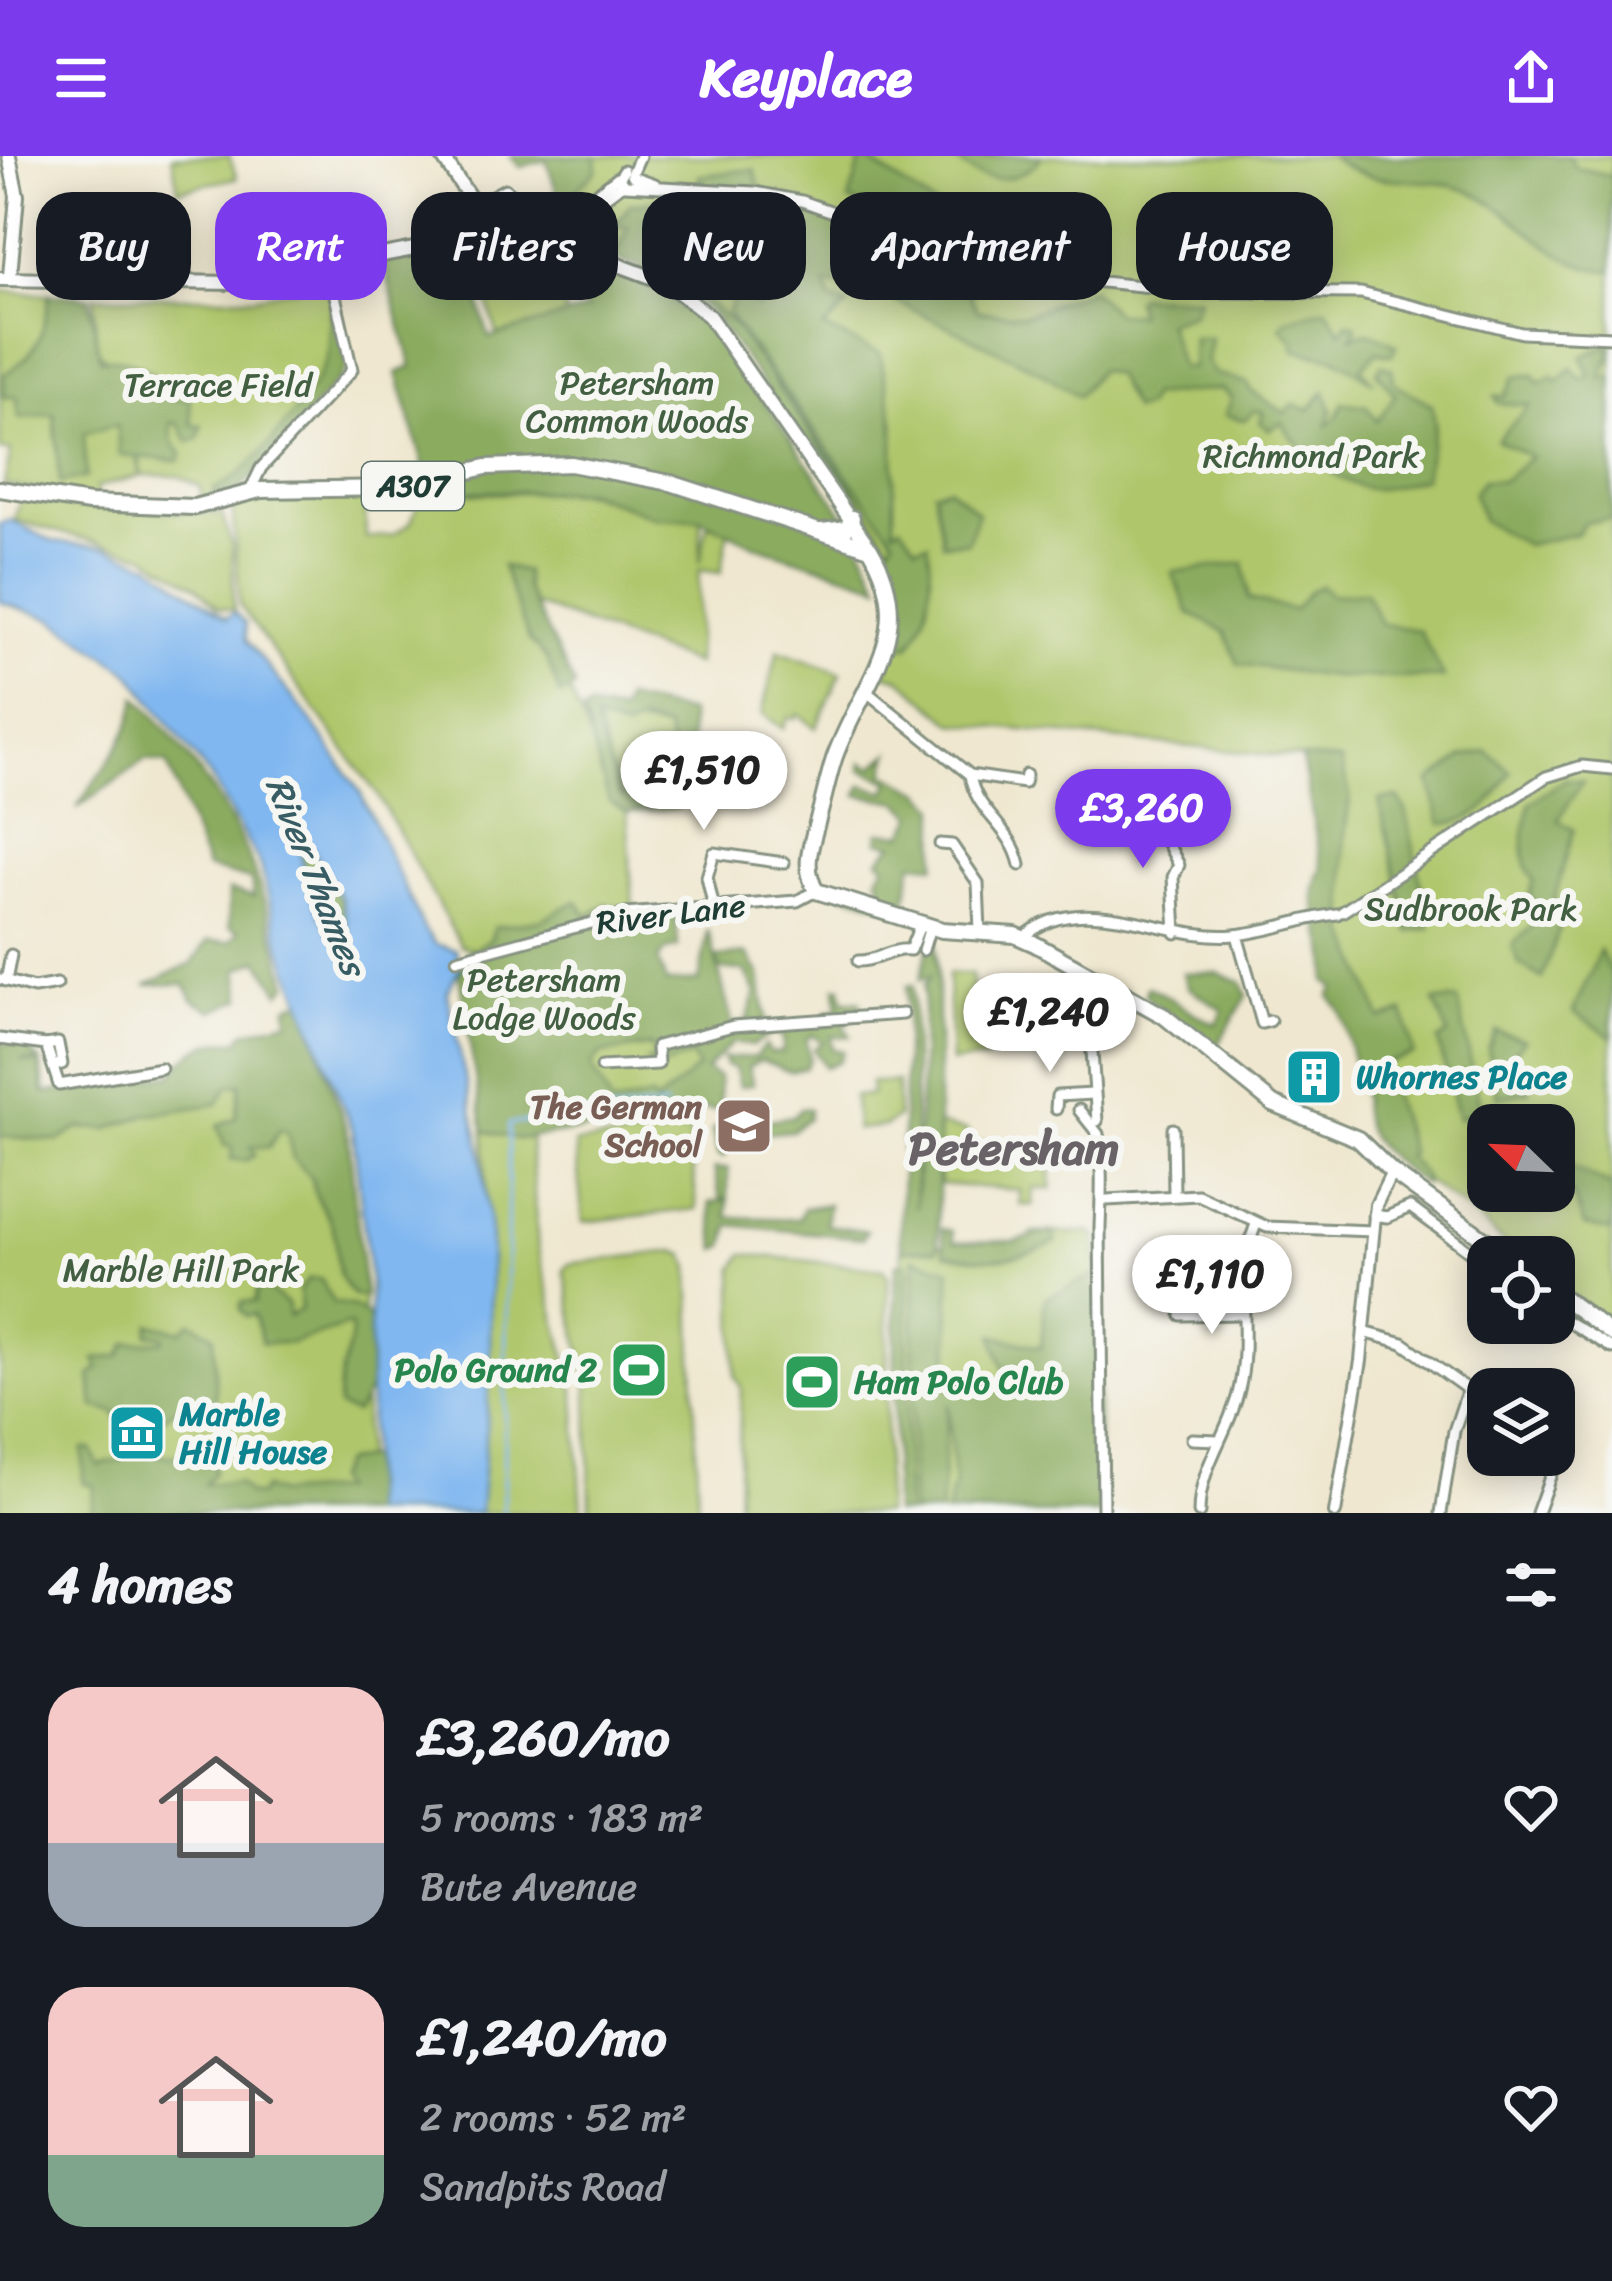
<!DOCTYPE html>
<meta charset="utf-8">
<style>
:root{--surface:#171b24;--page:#20242c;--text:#f1f3f6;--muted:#9ea1a6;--accent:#7c3aed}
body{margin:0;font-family:Sriracha,sans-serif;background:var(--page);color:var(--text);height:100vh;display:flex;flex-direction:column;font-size:45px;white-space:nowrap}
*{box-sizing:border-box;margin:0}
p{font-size:39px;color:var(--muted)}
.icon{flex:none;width:66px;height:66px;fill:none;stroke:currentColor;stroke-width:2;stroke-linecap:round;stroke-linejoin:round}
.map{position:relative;height:1357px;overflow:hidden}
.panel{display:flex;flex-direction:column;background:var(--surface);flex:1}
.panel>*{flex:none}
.hud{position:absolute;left:36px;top:36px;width:1542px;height:108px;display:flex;gap:24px}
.needle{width:78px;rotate:293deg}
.buttons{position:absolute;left:1467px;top:948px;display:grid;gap:24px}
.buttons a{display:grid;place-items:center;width:108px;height:108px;border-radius:24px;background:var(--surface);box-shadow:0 6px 30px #0003;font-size:60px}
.price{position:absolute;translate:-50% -102px;padding:0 27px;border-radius:42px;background:#fff;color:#222;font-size:39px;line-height:78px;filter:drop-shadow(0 3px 6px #0008)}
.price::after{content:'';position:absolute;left:50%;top:72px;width:36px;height:27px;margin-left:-18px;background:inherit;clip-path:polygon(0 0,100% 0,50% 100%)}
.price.selected{background:var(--accent);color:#fff}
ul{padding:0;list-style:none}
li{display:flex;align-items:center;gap:36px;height:300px;padding:0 48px}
li span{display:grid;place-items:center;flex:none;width:336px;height:240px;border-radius:36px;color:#555}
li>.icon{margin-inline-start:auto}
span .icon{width:144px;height:144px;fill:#fffc;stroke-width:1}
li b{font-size:51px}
h2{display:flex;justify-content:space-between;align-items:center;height:144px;padding:0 48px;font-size:51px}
.tag{padding:0 42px;border-radius:36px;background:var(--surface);box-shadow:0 6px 30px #0003;font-size:42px;line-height:108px}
.tag.selected{background:var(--accent);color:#fff}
header{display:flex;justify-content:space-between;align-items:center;height:156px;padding:0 48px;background:var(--accent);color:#fff;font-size:54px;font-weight:800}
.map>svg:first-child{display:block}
</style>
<header><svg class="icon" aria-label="menu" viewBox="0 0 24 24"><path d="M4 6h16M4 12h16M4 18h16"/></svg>Keyplace<svg class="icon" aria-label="share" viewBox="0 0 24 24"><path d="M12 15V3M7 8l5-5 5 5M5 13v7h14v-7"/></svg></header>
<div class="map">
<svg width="1612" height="1357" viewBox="0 0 1612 1357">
<rect width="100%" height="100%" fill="#f6f6f2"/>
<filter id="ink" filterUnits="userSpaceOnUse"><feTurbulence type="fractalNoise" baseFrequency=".00833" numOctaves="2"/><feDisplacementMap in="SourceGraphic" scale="24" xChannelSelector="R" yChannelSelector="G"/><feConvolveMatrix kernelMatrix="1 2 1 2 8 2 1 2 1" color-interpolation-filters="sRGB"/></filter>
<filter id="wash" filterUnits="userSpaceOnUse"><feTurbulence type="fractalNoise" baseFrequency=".004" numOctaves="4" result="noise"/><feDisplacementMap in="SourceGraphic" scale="48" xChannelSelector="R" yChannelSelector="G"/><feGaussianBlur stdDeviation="2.7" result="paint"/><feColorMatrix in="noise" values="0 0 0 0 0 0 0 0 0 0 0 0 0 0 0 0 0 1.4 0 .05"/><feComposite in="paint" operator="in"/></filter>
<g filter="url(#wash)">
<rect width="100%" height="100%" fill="#efe7cf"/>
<g fill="#afc66b" stroke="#678250" stroke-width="3" fill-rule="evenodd">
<path d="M172,0H229L237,22L178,34Z"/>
<path d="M517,0H1612V1171L1554,1127V1101H1520L1472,1058L1382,994L1373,980L1302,602L953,567L900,522L884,517L901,445L890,390L844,319L731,166L664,110L595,85L561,48L546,3ZM1488,969H1554V1035H1488Z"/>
<path d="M558,124L567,162L497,179L487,142Z"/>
<path d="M327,126L347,209L241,332L201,343V331L178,320L141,319L135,225L97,195L94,141H253Z"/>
<path d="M0,135L89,141L91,195L131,226L139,320L97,331L96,343L4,329L11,295L0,294Z"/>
<path d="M440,331L476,338L584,336L655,360L701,362L700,407L707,369L729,372L721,417L699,414L696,508L531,447L616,641L624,649L594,563L667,573L678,652L627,656L633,751L476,793L461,790L377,638L240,450L232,345L289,338L365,339L366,382L393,379L411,367L422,335Z"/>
<path d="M21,342L77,351L222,358L232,390L234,454L218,451L195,429L145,399L14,364Z"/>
<path d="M778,495L841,517L816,572L798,558L795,563L788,561L783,573L762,557Z"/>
<path d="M948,818H972V862L986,863V903L951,907Z"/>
<path d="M730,869L675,952L517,977L487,907Z"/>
<path d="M23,904L40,905L46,937L259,906L363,1131L365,1357H0V908Z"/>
<path d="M871,926H897L898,961L885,970L856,973L854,940L871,939Z"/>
<path d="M939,969L967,975L971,987L1049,988L1052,1033H1033V1049H1020V1034L940,1028Z"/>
<path d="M484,975L530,981L538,1093L575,1237L582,1357H477L489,1134Z"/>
<path d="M689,975L697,1053L583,1066L575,987Z"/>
<path d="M1089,1076L1096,1081L1099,1357H900L902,1079L940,1089L1016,1091L1034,1077Z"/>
<path d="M675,1095L685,1099L690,1111L698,1357H590L588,1230L564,1114L569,1108Z"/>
<path d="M744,1098L883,1113L888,1120L885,1357H737L741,1231L735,1221L734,1114Z"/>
</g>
<g fill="#8bab5f" stroke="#55744a" stroke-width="3" fill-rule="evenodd">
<path d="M511,0H596L597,14L561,48L546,4L520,11Z"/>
<path d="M862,0L993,90L989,100L849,45Z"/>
<path d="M954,0H1042C1020,30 977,31 954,0Z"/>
<path d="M1330,0H1569L1575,11L1612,20V115C1552,113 1522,58 1470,36C1418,14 1377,38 1330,0Z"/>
<path d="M754,13L763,43C846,58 921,105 1005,118L989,132L968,136L978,155L1025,159L1091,133L1115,157L1138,158L1135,143L1139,140L1199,142L1193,157L1167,166L1180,211L1192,212L1193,182H1211L1207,206L1215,218L1248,227L1251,235L1285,257L1294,249L1309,254L1325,235L1332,255L1327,269L1337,262L1343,247L1366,250L1377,265L1395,239L1377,216L1382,209L1392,213L1394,227L1432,249L1435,267L1424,322C1409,325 1391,333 1376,333C1344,333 1296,293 1282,266L1269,274L1260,266L1263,256L1254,255L1245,264L1225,259L1232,242L1221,233L1151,240L1145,251L1133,254L1114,218L1099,214L1078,240L1040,215L862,129H826L830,144L848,150L824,172L880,198L894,265V373L901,369L916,390L928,387C934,421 931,463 909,490L897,489L899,460L905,453L887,410L892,405L883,403L849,347L713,159L664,122L567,83V76L581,71L595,85L619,93L628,71L605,69L621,62L630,48L701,42L699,20ZM666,111L708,140L729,119L763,133L759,152L738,137L727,157L894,382L890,389L731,166Z"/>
<path d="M1181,82H1209L1227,91L1235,118L1226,128L1196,129L1181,119Z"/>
<path d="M464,89L489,182L587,153L570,99L658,134L715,177L851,368L880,429L759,391L701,363L657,362L586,335L441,336L440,329L456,326L454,313L427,322L397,217L412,211L382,103Z"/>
<path d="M49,138L89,141L100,203C135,200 154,215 175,243H190L192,269L202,270L198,283L188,286L179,268L171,267L172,285L182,298L179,305L119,299L117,269L84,277L86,321L60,327L54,258L19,262L17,241H4V218C38,199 45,175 49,138Z"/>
<path d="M333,147L347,209L342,220L241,332L215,340L214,333C250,320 312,240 326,204C333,185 326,165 333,147Z"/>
<path d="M1326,152L1341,176L1347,166L1357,170L1352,180L1369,176L1397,189L1391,199L1377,196L1361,212L1374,226L1335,202L1294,194V186L1281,171L1285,164Z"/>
<path d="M1608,188L1611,197L1601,221H1612V362L1584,367L1577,378L1526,389L1483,365L1473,337L1483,324L1502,325L1531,301L1497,284L1530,249L1498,247L1495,241L1505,240L1515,220L1534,219L1539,227L1553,220L1557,226L1572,212L1581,224L1590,220L1582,201Z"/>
<path d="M948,331L978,356L968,386L943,387L934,335Z"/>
<path d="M1244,407L1249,443L1294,454L1309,435L1321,430L1331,439L1365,436L1381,468L1419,474L1444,522L1334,521L1238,508L1225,476L1189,457L1172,416Z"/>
<path d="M502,410L525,415L526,432L575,531L560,539L547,503L529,484Z"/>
<path d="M137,541C185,592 232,654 256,720C268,755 276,792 288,828L280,837L259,804L238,813L242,842L213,855L192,843L185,828L146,829L192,807L208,785L230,786L239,775L229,771V734L254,741L251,724L207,712L167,607L145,604L77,652C100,614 131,584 137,541Z"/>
<path d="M625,543L690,557V627L676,628L667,573L640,566L626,574L595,564L620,640H646L651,654L627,656L609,645L583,557L589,552L621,556Z"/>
<path d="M1487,595L1511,616C1492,647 1479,666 1441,668L1430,625L1463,601Z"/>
<path d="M890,597L885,617L922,636L937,651L936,709L913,707L904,756L832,734H882L878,720L885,709L879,703L894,688L878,685L879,676L904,678L914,660L900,646L858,639L862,629L886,636L890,625L861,613L862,606L873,611Z"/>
<path d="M1302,602L1341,605L1350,641L1344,684L1346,772L1381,863L1404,856L1414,898L1383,908L1411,998L1406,999L1425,1021L1424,1029C1398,1008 1354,983 1363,943L1341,856L1330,840L1335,832L1326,825C1336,788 1300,748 1322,713Z"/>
<path d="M1566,623L1583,625L1558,664L1574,674L1554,744L1566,754L1542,822L1519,808L1512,789L1537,765V749L1529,740L1533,724C1518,701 1524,673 1530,647Z"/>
<path d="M1398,642L1406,655L1430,772L1409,776L1379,644Z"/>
<path d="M300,684L309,687L342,744L353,800C324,785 298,715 300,684Z"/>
<path d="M577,745L588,760L606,748L631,755V761H676L678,791L666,794L658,804L666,827L699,825L708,774L733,870L747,864L756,837L745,815L720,813L717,801L747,798L760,819L767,871L826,868L827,856L838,854L836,831H841L843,845L860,846V855L844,870L850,880L831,881L833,893L843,895L839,905L825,911L814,893L823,886L812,879L806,884L810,902L805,912L790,916L761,904L748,911L753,928L739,931L735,912L726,910L723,903L755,901L765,889L770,897L783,896V880L773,877L752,890L733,886L706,914L719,921L720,954L683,953L672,963L517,983L484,975L459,820L468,796L491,783L494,771L540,764ZM652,890L654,903L647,905L656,913L691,900L698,912L656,947L651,941L613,950L591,910L600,898Z"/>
<path d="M930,785L936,786L938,815V1093L904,1094L900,1084L907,830L913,829L916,1052L924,830L930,821L920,824Z"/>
<path d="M1600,794L1612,822V881L1573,856Z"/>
<path d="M1183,817H1218L1241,826L1247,840L1215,893L1145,840L1147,831C1164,835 1192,860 1217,868L1223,854L1188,831Z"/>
<path d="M302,844L348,978L365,1140H355C328,1117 343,1095 331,1067C323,1049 314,1044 312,1023L293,1003L287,976L280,973L269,991H250L255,999L245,1005L231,1003L233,992L224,989L218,969L236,962L241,928L228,930L218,948L145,959L108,973L79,972L58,985L0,980V888C17,886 29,891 40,905H20L39,907L44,937L173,919C187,892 212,883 239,885L244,876L288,865L287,851Z"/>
<path d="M1458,844L1481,955L1458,962L1438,885L1448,878L1434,845Z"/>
<path d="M1496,875L1525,884L1502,909L1524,920L1530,935L1497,941L1488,893Z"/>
<path d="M800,952L809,953L808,962L792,975L731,980L723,1002L718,1000L712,974L724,969L731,955L746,954L750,967L794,960Z"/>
<path d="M1554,993L1570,1010L1612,1030V1075L1584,1070L1573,1039L1554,1020Z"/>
<path d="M714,1013H728V1061L799,1063L804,1052L829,1048L826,1069L867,1075L863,1082L730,1069L725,1090L717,1093L710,1047L727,1044L720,1042Z"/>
<path d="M942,1073L952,1075L954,1086L1016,1085L1052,1075L1056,1086C1019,1105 984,1106 945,1097Z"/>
<path d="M914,1102L950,1113L949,1225L979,1214L993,1227L1007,1223L993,1179L1041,1191L1045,1142L1096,1119L1099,1357H947L954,1327L948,1248L940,1357H911Z"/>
<path d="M907,1107L906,1357H893L896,1108Z"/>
<path d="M309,1123H321L333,1147C394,1147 383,1224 355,1257L339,1251C334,1217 356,1186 350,1169L291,1187H262L254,1158L246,1160L240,1153L242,1146H255L257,1132L265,1131L288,1149L289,1160L301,1153L299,1134Z"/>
<path d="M191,1166L214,1179L216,1249L188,1257L179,1250L156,1268L133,1260L118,1266L116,1257L94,1251L91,1219L99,1212L95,1203L120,1200L127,1187L163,1185V1180L148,1178L150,1168L181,1175Z"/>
<path d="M154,1289L160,1290V1300L210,1298L215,1316L205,1328L238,1327L248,1339H259L263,1332L279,1338L339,1334L334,1324L343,1306L376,1300V1357H91L94,1329L83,1327V1293H91L98,1309L123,1304L124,1290L139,1297Z"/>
</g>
<path fill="#80b7f0" stroke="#507a92" stroke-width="3" fill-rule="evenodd" d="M10,364L52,385L107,392L152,409L227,462L234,456L245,467L246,484L311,564L360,636L424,773L435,788L456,794L460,811L447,837L480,990L491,1082L490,1218L480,1357H370V1123L353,975L281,792L261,710L211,621L129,516L53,463L0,446V368ZM301,684L309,687L342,744L353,800C325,786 297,714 301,684Z"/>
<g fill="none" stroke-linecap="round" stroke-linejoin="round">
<path stroke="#80b7f0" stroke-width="3" d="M503,1357L509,968L666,950"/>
</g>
</g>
<g filter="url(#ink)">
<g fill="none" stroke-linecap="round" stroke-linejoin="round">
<g stroke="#879282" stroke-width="15">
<g id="minor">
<path d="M624,14L619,23L625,29L755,36L802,45L980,108L1034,119L1199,136L1361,137L1522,177L1612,181"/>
<path d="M632,18L640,0"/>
<path d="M633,20L655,28"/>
<path d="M474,50L505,33L519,43L525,58"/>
<path d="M565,71L623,28"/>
<path d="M549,74L619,20"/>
<path d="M250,335L261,312L352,214L328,109"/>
<path d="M867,536L970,619L1024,627L1026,619"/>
<path d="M970,619C975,656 1012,671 1020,709"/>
<path d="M1063,637L1149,651L1179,709L1173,721L1176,777"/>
<path d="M940,688L952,689L978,727L980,775"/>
<path d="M713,748L707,721L714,697L784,707"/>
<path d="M1342,756L1546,621L1582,610L1612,613"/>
<path d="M1237,779L1262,867L1270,865"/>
<path d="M1023,782C1079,729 1169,786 1234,779C1269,776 1302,762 1337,758"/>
<path d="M923,794L930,771"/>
<path d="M457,803L625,758L797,745L816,735"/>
<path d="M858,805C877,806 889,792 910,794L921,767"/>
<path d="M1093,821L1090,868L1097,965"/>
<path d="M0,823L34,832L57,828"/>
<path d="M6,825L11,799"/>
<path d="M0,883L46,889L59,929L161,912"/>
<path d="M46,889L58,887L62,908L56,909"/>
<path d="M601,911L658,908L657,890L733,870L903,858"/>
<path d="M1056,953L1057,940L1093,938"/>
<path d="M1079,954L1098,978C1103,1009 1101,1042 1100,1071L1103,1357"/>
<path d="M1173,973L1174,1039"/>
<path d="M1107,1044L1198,1039L1267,1071L1373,1075"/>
<path d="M1374,1059L1387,1061L1410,1051L1488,1109"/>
<path d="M1554,1157L1612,1192"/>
<path d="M1181,1159L1242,1158"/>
<path d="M1364,1176L1403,1187L1488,1248"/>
<path d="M1192,1283L1219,1284"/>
<path d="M1199,1357C1199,1311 1229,1277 1239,1234C1253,1175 1232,1130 1256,1068"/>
<path d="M1441,1357L1454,1275L1467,1236"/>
<path d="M1537,1357L1556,1304L1554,1293"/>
</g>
</g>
<g stroke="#879282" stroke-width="16">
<path id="tertiary" d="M1335,1357L1361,1205L1376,1049L1392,1016"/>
</g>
<g stroke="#879282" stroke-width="18">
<g id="secondary">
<path d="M9,0L17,40L10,120"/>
<path d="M442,0L476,51L500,76"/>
<path d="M0,123L233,127L537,70L592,99L667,127L709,160L870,392"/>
</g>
</g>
<g stroke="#879282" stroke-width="20">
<g id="primary">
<path d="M0,333L89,347L194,351L260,334L400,332L486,311L571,308L671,327L870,392C920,476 864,522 835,600C828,620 824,643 818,663C811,690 802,710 816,735L942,774L1015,779L1033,787L1164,860L1273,948L1358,983L1392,1016L1509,1101"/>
<path d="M822,375L847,372L852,362"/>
<path d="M1554,1135L1612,1178"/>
</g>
</g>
<use href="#minor" stroke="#fff" stroke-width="9"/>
<use href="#tertiary" stroke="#fff" stroke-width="10"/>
<use href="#secondary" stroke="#fff" stroke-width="12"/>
<use href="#primary" stroke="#fff" stroke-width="14"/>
</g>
</g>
<defs>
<g id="building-square" transform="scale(3)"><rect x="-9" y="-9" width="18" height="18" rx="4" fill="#0f9aa8" stroke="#f6f6f2"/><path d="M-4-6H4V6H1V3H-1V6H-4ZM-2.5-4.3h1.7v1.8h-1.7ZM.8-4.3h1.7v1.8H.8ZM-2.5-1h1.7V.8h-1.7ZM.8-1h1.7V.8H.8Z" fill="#fff"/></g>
<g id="school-square" transform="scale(3)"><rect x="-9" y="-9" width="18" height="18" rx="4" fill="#8d6e63" stroke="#f6f6f2"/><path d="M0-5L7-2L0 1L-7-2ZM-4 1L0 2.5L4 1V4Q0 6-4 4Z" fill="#fff"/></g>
<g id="stadium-square" transform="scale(3)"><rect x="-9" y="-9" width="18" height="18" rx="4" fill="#2e9e5b" stroke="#f6f6f2"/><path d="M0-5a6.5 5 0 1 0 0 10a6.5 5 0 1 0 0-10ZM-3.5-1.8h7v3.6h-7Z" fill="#fff"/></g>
<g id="museum-square" transform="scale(3)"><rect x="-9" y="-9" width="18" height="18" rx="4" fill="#0f9aa8" stroke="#f6f6f2"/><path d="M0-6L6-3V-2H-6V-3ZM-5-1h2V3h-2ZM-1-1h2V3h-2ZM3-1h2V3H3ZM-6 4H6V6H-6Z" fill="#fff"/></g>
</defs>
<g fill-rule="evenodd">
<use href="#building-square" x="1314" y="921"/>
<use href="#school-square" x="744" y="970"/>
<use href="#stadium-square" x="639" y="1214"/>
<use href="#stadium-square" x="812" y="1226"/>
<use href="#museum-square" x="137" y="1277"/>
</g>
<g text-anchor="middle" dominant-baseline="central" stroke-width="12" stroke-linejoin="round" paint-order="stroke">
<rect fill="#f6f6f2" stroke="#60746d" stroke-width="3" x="362" y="306" width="102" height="48" rx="9"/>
<g font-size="30" font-weight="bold" fill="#1f3d34">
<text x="413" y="330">A307</text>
</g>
<g font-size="33" fill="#435f42" stroke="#f6f6f2">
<text x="637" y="227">Petersham<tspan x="637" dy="38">Common Woods</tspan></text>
<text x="218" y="229">Terrace Field</text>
<text x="1311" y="300">Richmond Park</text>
<text x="1471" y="753">Sudbrook Park</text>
<text x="544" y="824">Petersham<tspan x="544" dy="38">Lodge Woods</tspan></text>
<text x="181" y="1114">Marble Hill Park</text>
</g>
<g font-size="33" fill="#1f3d34" stroke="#f6f6f2">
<text transform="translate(671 758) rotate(-7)">River Lane</text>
</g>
<g font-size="33" font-weight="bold" fill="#0d838f" stroke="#f6f6f2" text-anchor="start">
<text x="1356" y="921">Whornes Place</text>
<text x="179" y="1258">Marble<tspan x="179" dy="38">Hill House</tspan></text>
</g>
<g font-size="33" font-weight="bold" fill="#785e54" stroke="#f6f6f2" text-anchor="end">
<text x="702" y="951">The German<tspan x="702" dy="38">School</tspan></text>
</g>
<g font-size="33" font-weight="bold" fill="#27864d" stroke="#f6f6f2" text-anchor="end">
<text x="597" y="1214">Polo Ground 2</text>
<text x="854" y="1226" text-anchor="start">Ham Polo Club</text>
</g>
<g font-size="36" font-style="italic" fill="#375c63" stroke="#f6f6f2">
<text transform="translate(316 720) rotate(68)">River Thames</text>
</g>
<g font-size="45" font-weight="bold" fill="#696267" stroke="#f6f6f2">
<text x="1014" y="993">Petersham</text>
</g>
</g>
</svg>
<div class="buttons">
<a><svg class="needle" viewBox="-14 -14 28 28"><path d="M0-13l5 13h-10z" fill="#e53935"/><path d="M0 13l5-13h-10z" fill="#9ea1a6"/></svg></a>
<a><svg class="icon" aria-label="locate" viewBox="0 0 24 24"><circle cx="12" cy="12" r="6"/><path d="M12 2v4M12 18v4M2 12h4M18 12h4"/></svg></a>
<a><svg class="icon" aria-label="layers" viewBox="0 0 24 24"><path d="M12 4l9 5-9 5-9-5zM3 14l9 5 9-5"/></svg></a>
</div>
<b class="price" style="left:704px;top:677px">£1,510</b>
<b class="price selected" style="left:1143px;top:715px">£3,260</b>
<b class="price" style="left:1050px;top:919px">£1,240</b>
<b class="price" style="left:1212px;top:1181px">£1,110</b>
<div class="hud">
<a class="tag">Buy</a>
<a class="tag selected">Rent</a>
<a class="tag">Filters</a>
<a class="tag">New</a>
<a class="tag">Apartment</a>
<a class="tag">House</a>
</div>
</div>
<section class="panel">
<h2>4 homes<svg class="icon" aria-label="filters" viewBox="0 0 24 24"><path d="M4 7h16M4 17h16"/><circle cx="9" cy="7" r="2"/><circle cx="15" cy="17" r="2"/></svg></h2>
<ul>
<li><span style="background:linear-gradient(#f6c9c9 65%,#9aa5b1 0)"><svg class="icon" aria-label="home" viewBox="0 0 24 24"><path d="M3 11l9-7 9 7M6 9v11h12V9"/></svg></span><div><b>£3,260/mo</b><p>5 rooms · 183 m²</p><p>Bute Avenue</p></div><svg class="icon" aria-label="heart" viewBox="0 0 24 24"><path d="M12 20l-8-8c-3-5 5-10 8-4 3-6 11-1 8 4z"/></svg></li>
<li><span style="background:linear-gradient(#f6c9c9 70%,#7fa58c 0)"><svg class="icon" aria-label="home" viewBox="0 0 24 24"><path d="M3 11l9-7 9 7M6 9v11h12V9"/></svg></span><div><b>£1,240/mo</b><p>2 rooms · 52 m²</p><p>Sandpits Road</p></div><svg class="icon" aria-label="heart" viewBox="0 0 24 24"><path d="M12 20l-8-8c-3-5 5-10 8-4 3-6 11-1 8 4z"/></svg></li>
</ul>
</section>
